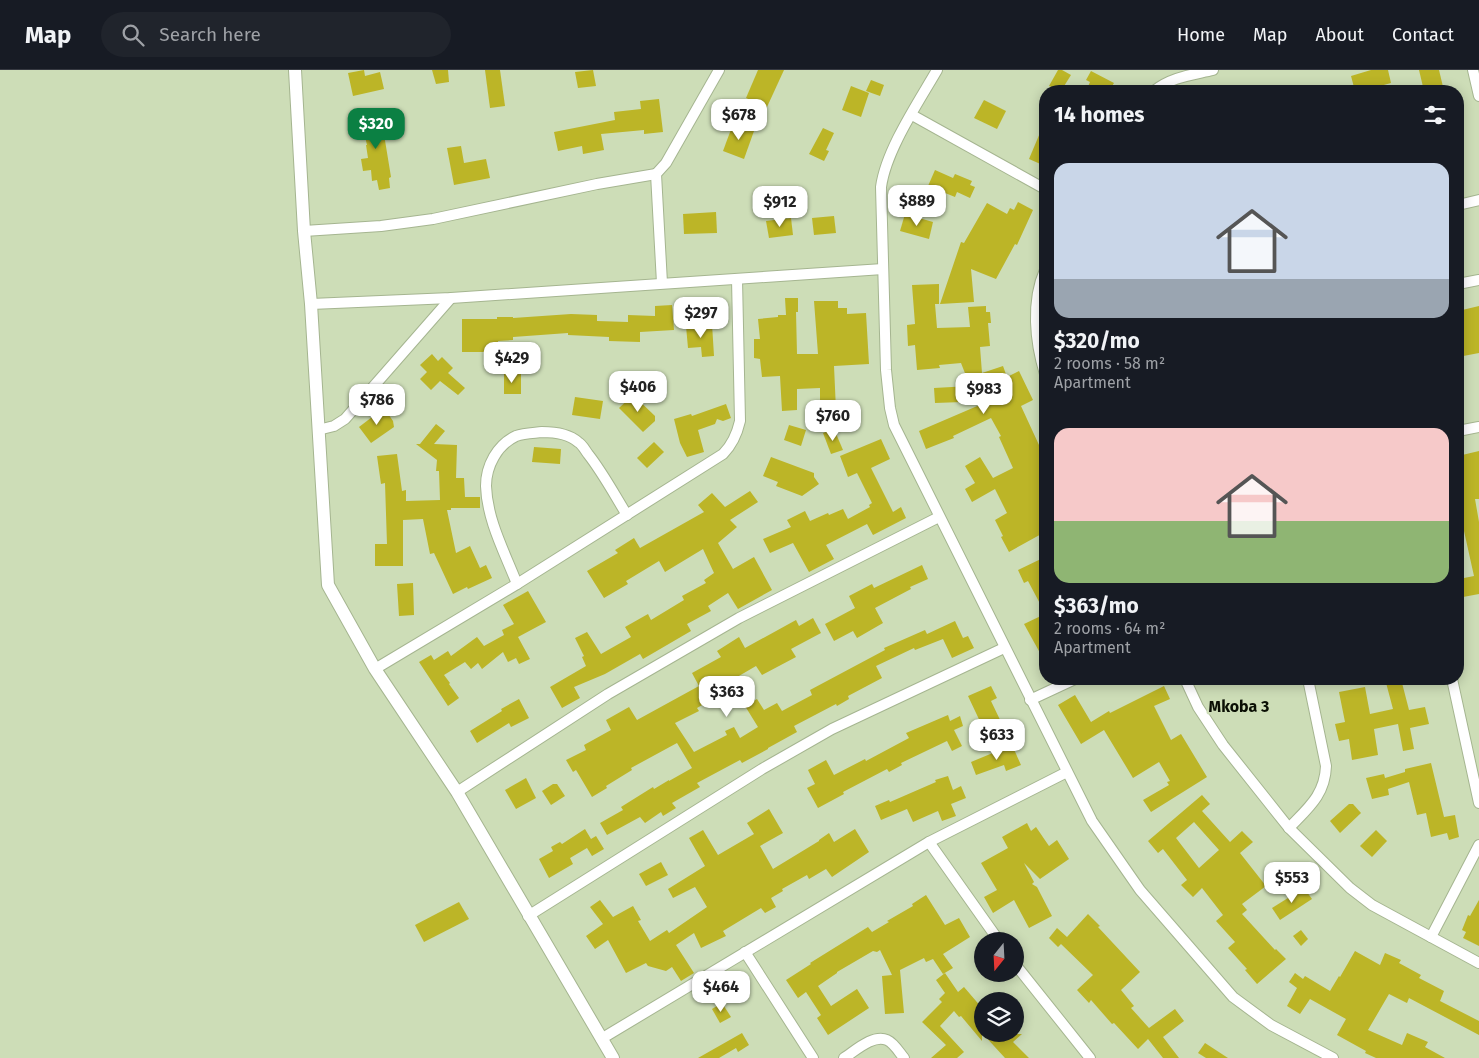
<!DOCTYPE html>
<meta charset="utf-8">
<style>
:root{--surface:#171b24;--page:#20242c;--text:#f1f3f6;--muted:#9ea1a6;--line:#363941;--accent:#0b8043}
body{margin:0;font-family:"Fira Sans",sans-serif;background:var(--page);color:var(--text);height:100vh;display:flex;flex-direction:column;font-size:19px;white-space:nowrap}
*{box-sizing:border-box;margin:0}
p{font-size:16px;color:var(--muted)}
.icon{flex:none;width:28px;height:28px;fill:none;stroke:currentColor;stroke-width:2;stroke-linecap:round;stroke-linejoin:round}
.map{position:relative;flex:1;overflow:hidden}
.details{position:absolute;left:1039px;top:15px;width:425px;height:600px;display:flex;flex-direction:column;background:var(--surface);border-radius:20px;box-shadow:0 2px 12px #0003}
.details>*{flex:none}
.needle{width:32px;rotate:198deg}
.buttons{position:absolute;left:974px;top:862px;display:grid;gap:10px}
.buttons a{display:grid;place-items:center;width:50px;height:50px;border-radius:50%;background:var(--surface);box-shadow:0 2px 12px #0003;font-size:25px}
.price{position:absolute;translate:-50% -42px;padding:0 11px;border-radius:10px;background:#fff;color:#222;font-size:16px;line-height:32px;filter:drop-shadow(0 1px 2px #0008)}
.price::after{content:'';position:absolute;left:50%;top:30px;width:15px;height:11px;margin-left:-8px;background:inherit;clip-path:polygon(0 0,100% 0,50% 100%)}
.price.selected{background:var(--accent);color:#fff}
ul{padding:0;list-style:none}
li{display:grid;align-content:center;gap:10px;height:265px;padding:0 15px}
li span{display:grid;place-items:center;height:155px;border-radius:15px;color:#555}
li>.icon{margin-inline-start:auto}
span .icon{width:90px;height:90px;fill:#fffc;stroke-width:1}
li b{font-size:21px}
h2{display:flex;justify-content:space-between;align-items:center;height:60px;padding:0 15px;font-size:21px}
header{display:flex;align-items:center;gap:30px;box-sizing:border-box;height:70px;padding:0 25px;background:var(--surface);border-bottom:1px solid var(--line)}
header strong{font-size:24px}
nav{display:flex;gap:28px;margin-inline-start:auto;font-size:18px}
.search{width:350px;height:45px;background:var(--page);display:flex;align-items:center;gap:12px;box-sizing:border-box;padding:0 18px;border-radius:28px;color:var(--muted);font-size:19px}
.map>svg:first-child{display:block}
</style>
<header>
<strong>Map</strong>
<div class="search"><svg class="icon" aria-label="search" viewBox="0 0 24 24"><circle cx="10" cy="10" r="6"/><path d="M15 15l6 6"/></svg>Search here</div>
<nav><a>Home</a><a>Map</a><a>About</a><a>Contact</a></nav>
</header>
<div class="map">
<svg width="1479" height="988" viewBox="0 0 1479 988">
<rect width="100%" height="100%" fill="#cdddb7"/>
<g fill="#bcb527" fill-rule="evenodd">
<path d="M364,0L365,6L380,2L384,19L353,26L348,3Z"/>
<path d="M432,0H448L449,12L436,14Z"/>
<path d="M485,0H500L505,36L490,38Z"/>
<path d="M593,0L596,16L578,18L575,2Z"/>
<path d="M758,0H784L767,37L746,28Z"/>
<path d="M1058,0H1062L1071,5L1061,21L1049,16Z"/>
<path d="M1371,0H1388L1391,13L1362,21H1355L1351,6Z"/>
<path d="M1419,0H1439L1444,21H1424Z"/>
<path d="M1091,1L1114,13L1109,21H1086L1090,12L1086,10Z"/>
<path d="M871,10L884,15L880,26L866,21Z"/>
<path d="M851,16L869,23L861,47L842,40Z"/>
<path d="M659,29L663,62L644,64V60L601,64L604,80L583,84L582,76L558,81L554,62L615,50L614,42L641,39L640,31Z"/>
<path d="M984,30L1006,41L997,59L974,48Z"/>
<path d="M380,40L391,107L389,108L390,118L379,120L377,110L372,111L371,100L363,101L361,89L368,88L366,75H367L360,45Z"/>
<path d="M1045,51V96L1029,89Z"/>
<path d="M733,54L754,61L744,89L723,81Z"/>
<path d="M823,58L834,63L826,80L829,81L824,91L809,84Z"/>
<path d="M461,76L464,93L486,89L490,108L454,115L447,78Z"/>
<path d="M935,100L953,108L955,104L972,111L970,115L975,117L970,128L957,122L955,127L928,116Z"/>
<path d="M1018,132L1033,140L1017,175L1015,174L996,209L971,199L974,232L940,234L961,172L964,173L987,133L1007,144L1010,138L1014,140Z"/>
<path d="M716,142L717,163L684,164L683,144Z"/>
<path d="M905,144L933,152L929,169L900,161Z"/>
<path d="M834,146L836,163L814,165L812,148Z"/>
<path d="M791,148L793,165L769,168L766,151Z"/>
<path d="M939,214V234H935L937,258L970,257L968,237L986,236V242H990L991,253H988L990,276L980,277L982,303L1003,296L1007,307L1019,301L1033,330L1021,336L1045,388V462L1009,482L1001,467L1003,466L995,450L1007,443L995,419L972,432L965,419L975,413L965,396L980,387L993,408L1013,398L999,367L1001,366L991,348L953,366L954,368L926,379L919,361L989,331L935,333L934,318L970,316L961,293L939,295L940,298L917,300L915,275L908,276L907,255L915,254L912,215Z"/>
<path d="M785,228H798V242H796L797,284H818L814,231H838V238H847V244L866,243L869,294L834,296L836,340H820V318L797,319V340L782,341L780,306L762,307L760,289L754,288V269H760L758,249L778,247V245H786Z"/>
<path d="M672,235L674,260L640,262V272L609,271V267L568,265V263L513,267V270L498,271L500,297L487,298L485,282H462V249H497V247H513V248L571,244L597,245V251L628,252V245L655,246V236Z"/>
<path d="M1479,236V283L1458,287V241Z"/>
<path d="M712,254L714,286L702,287L701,277L688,278L686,256Z"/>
<path d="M432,284L438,291L442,287L453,298L448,303L465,318L458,325L440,311L431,320L420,309L427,302L420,295Z"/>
<rect x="504" y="303" width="17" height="21"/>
<path d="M633,325L655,346V351L643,362L619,338Z"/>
<path d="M575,327L603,331L600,349L572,345Z"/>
<path d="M726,334L731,348L723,351L717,349L715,354L698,360L704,382L687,387L680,373L674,349L691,344L692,346Z"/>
<path d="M384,338L393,351L394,357L371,373L359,357Z"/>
<path d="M436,354L445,361L434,374L457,375L456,408H464L465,427H480V438H451V440H447L456,483L470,476L480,498L486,495L492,508L468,519L467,517L453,524L434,483L430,484L423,449L403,450V496H375V474H387L385,413L381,414L377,386L397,384L402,421L406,420V431L440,430L439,401H436L437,390L416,374H420Z"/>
<path d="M789,355L806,360L801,376L784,370Z"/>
<path d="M834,359L843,380L831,384L823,363Z"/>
<path d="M881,369L890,389L871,398L893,442L901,437L906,448L873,465L867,454L826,475L834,489L809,502L793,473L770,483L763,469L791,457L787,450L805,441L810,451L828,443L829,445L843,439L848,449L870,437L869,435L872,433L857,403L848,407L840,386Z"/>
<path d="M654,372L664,382L647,398L637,388Z"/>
<path d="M534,377L561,379L560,394L532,392Z"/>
<path d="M1479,381V429H1475L1479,452V524L1463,527L1459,509L1474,506L1458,434V386Z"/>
<path d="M771,387L814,403V407L819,414L802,426L776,416L778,412L763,406Z"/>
<path d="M750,421L758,432L730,450L737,457L718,473L733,499L754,487L772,520L738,539L728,523L708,536L711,541L687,554L691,561L643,589L640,584L605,604L574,617L580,628L562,638L550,617L586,596L582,587L584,586L575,568L587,562L601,584L631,567L625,557L648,544L651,550L684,530L682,526L706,513L704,510L714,503L703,479L665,502L659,491L626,511L628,514L604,528L587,501L618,483L615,480L634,468L640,478L704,442L698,435L712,423L725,437Z"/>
<path d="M1045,487V543L1028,511L1024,513L1018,500Z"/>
<path d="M922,495L928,509L910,517L911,519L875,538L883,553L857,568L853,561L834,571L825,554L855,538L849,526L872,514L874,518Z"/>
<path d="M413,513L414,545L399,546L397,514Z"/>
<path d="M528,521L546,552L518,567L530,589L519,594L516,588L508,592L503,582L482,599L478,593L471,599L465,592L444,605L450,613L449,614L459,628L448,636L419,592L431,585L434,590L448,581L451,586L477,567L484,576L504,565L502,560L514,554L503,535Z"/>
<path d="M1045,544V592L1024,554Z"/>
<path d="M813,548L821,563L791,579L796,587L762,605L756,596L720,617L723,623L697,638L699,641L675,653L694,682L727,665L725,661L734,657L740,668L758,657L745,636L757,629L764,640L777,633L782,641L812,625L810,620L885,580L884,578L925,560L927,564L955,551L963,568L968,566L974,578L952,588L943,569L915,580L914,578L876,596L882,608L848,626L849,629L837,636L836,634L794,656L797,662L768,678V679L742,693L740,690L697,713L700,717L672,733L676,738L663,746L661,742L645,753L640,747L607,765L600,753L623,740L621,737L653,717L654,719L669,710V711L692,698L677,673L631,698L632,700L606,716L607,718L592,727L576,700L573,702L566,690L586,680L584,675L611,660L606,650L629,637L637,650L699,616L692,603L721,587L717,581L739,567L745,578L796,550L799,556Z"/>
<path d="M1385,609H1401L1409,640L1425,637L1429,654L1410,658L1414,679L1403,681L1398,654L1374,659L1378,685L1352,690L1349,669L1339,671L1335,654L1345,652L1339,622L1365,617L1370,644L1393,639Z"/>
<path d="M991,616L997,628L991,631L1002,654L985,662L968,626Z"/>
<path d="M1164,616L1170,629L1154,636L1171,670L1181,664L1207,707L1151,742L1143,730L1169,715L1167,712L1170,711L1159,692L1133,708L1104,660L1081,674L1058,635L1075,625L1091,652L1109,641L1110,643Z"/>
<path d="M519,629L529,648L511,657L509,653L477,673L470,661L502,641L501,639Z"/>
<path d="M948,645L950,651L960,646L963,656L954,660L962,676L952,681L947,671L901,693L902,695L889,702L887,699L843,722L844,724L818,738L807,718L815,714L808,700L826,690L834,705L865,689L866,691L909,668L906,663Z"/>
<path d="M1012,675L1021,695L1006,701L1004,695L976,705L971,692Z"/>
<path d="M1431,693L1444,747L1455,745L1459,767L1449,770L1447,763L1431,767L1426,743L1417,745L1409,712L1388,719L1389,725L1372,729L1366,708L1384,704L1385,708L1405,702V699Z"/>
<path d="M948,706L953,720L961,716L966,728L951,734L956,746L942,751L938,741L913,752L907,739L881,750L875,736L889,730L890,732L936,712L935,710Z"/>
<path d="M526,708L536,728L516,739L505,720Z"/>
<path d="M553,714H557L565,726L551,735L542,721Z"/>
<path d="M1202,725L1210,734L1202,741L1230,772L1242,761L1253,772L1240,783L1266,816L1242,834L1247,840L1242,844L1275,880L1276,879L1286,889L1257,914L1245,900L1247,899L1228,878L1235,872L1216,851L1223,845L1202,818L1193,827L1181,815L1187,810L1163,779L1158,783L1148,771ZM1194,752L1219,780L1199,798L1176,768Z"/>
<path d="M1349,734H1353L1361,743L1340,763L1330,751Z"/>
<path d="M769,739L783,763L760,776L773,799L819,771V770L829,763L834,772L855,759L869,782L832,807L826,799L809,809L807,805L782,819L783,821L771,828L776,837L765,843L761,838L723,861L726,866L701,878L694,863L676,875L694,903L681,911L672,897L666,901L648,896L646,893L626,903L608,870L595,879L586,866L603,854L590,837L600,830L613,847L633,836L641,850L638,851L650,871L667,860L669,863L707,837L695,817L673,828L668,819L705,796L689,768L703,760L718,785L754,764L747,753Z"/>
<path d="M1027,753L1031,761L1036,757L1049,776L1057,770L1069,789L1040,809L1024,793L1034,812L1032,814L1037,817L1052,846L1029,858L1014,830L993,843L984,827L997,820L981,793L1008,778L1002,767Z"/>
<path d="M585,759L591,769L596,766L604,779L592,786L587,778L570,788L573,794L549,808L539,789L553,781L551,777L560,772L562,774Z"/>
<path d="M1376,760L1387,771L1372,787L1360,776Z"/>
<path d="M661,792L668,805L646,816L639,804Z"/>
<path d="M1304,818L1312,829L1280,850L1272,838Z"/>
<path d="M926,825L945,855L959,848L970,867L943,884L953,898L943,904L933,889L926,892L924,888L900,900L904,943L885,944L882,906L892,905L880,880L877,882L873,881L837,902V903L818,916L831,936L857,919L869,938L828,965L817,948L821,945L806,922L798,928L786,910L811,894L810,893L868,857L872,862L889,852L887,851L913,836L912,834Z"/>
<path d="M1479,830V876L1463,868L1466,862L1462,860L1468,845L1470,846Z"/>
<path d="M459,832L469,849L424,872L415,855Z"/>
<path d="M1088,844L1100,856L1098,857L1140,902L1121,920L1134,936L1131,938L1149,958L1175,939L1184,951L1163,967L1179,988H1163L1148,969L1138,979L1114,953L1112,954L1091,930L1089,933L1077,920L1093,905L1061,874L1058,877L1049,868L1057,858L1067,867Z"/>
<path d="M1301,860L1308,869L1301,876L1293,866Z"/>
<path d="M1355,881L1380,895L1385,883L1401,890L1399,893L1421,905L1419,908L1444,921L1440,931L1479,951V965L1409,928L1407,933L1389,924L1368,960L1402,975L1407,963L1428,972L1425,977L1445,988H1376L1365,983L1366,981L1337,965L1346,949L1310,929L1300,944L1287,936L1297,918L1289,912L1295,903L1303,909L1305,906L1330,921L1339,906L1340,907Z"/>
<path d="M945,903L958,922L964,917L982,938V971L961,946L959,947L954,941L940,956L964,982L957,988H931L946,975L922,952L942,932L939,929L945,923L936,910Z"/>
<path d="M722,933L731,947L720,953L712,939Z"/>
<path d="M742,963L749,975L738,982L736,978L719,988H698Z"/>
<path d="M983,964H1022L1013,972L1029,988H1005Z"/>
<path d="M1205,973L1228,988H1206L1198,983Z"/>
</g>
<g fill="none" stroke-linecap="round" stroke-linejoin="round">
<g stroke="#a5b590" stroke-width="12">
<g id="minor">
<path d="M937,0C918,33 886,80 881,117L886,300L890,338L894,355L1092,751L1140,820L1233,927L1271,955L1333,988"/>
<path d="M1473,0L1479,26"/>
<path d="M1154,21C1171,7 1192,5 1213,0"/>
<path d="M912,45L1045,119"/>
<path d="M1458,135L1479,130"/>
<path d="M304,161L381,156L433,149L597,114L656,104"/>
<path d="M1045,200C1031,231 1035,272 1045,304"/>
<path d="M662,213L656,104L666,93L719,0"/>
<path d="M1458,214L1479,210"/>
<path d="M311,234L451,228L883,199"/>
<path d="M318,360L334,356L345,349L451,228"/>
<path d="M1458,361L1479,357"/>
<path d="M517,514C505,483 487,450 486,416C486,396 497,375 516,366C524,363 534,363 542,362C554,362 569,364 578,372C582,374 585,380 588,384C603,403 614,424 627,445"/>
<path d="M375,599L517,514L723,384C733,374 737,364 740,351L737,209"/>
<path d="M1185,609L1198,637L1223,675L1289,758L1350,818L1372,835L1479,893"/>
<path d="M1452,609L1479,733"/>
<path d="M1030,630L1075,609"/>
<path d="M457,722L608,624L739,548L939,447"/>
<path d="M1289,758C1308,738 1325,725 1326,696L1308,609"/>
<path d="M929,772L999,871"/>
<path d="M528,846L762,699L832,659L1004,578"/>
<path d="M1431,867L1479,775"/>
<path d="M745,882L813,988"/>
<path d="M1015,894L1090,988"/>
<path d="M601,969L929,772L1067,702"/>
<path d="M844,988C855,981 873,964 887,970C894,973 899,982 904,988"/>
</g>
</g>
<g stroke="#a5b590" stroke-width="14">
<path id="tertiary" d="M295,0L304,161L311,234L328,515L375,599L457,722L613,988"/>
</g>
<use href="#minor" stroke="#fff" stroke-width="10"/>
<use href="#tertiary" stroke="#fff" stroke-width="12"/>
</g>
<g text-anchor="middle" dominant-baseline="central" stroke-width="5" stroke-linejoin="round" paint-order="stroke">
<g font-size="16" font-weight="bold" fill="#0a0f04" stroke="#cdddb7">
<text x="1239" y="636">Mkoba 3</text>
</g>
</g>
</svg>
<div class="buttons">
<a><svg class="needle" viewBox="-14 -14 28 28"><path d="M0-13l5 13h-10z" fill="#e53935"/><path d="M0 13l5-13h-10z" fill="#9ea1a6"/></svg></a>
<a><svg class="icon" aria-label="layers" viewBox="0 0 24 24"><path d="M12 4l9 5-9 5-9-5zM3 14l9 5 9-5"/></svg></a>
</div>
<b class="price" style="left:739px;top:71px">$678</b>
<b class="price selected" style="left:376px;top:80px">$320</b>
<b class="price" style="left:917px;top:157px">$889</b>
<b class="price" style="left:780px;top:158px">$912</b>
<b class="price" style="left:701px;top:269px">$297</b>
<b class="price" style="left:512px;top:314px">$429</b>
<b class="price" style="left:638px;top:343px">$406</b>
<b class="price" style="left:984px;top:345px">$983</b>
<b class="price" style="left:377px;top:356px">$786</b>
<b class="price" style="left:833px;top:372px">$760</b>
<b class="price" style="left:727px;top:648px">$363</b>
<b class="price" style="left:997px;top:691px">$633</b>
<b class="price" style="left:1292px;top:834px">$553</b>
<b class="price" style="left:721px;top:943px">$464</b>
<section class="details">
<h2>14 homes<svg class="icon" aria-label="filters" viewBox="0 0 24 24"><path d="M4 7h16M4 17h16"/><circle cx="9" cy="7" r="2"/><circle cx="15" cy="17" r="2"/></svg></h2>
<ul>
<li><span style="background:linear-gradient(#c9d6e8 75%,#9aa5b1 0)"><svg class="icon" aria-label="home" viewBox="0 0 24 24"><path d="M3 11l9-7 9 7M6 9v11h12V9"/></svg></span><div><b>$320/mo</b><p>2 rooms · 58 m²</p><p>Apartment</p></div></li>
<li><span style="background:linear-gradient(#f6c9c9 60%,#8fb573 0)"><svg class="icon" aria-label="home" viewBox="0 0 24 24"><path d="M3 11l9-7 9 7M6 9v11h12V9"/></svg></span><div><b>$363/mo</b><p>2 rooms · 64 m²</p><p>Apartment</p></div></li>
</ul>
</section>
</div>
